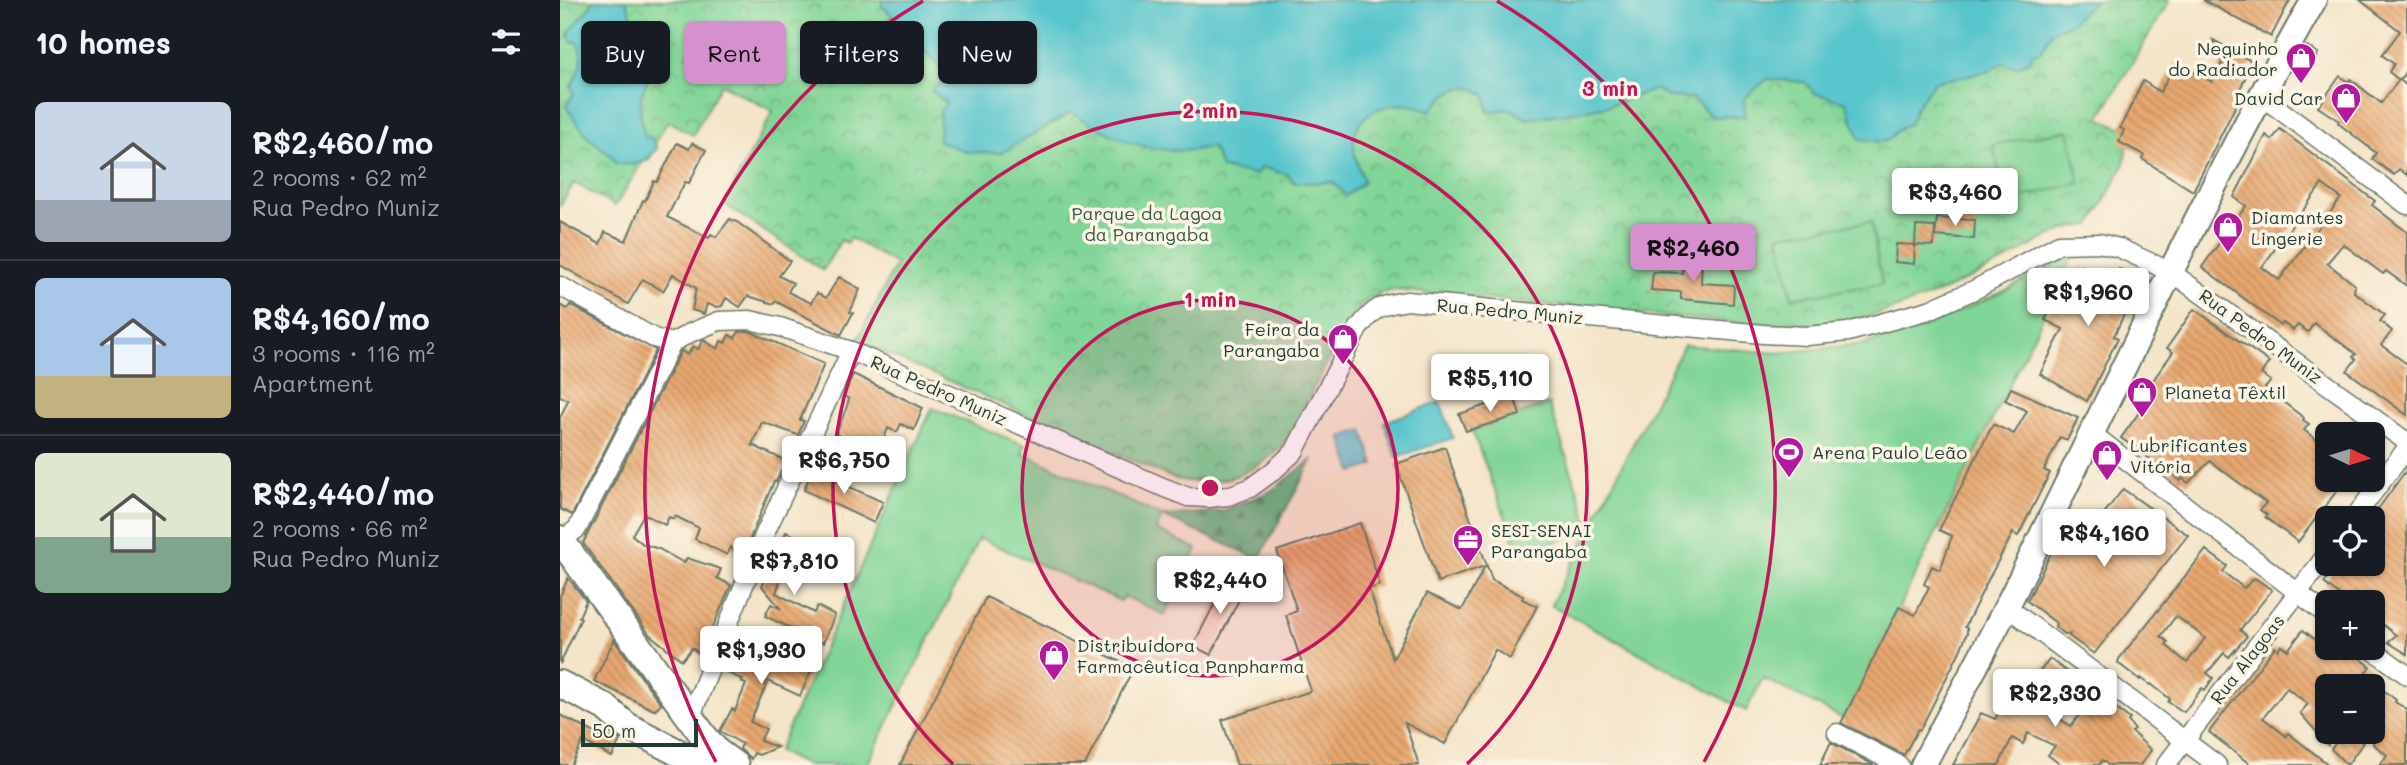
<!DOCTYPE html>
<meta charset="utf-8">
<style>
:root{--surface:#171b24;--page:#20242c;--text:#f1f3f6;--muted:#9ea1a6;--line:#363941;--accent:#d690ce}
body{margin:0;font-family:Mali,sans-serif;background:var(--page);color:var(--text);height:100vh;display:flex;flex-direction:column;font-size:26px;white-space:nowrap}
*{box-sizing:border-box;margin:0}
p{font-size:23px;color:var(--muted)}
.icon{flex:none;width:38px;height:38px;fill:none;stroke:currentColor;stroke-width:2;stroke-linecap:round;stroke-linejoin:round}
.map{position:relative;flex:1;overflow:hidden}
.drawer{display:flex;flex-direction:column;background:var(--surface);width:560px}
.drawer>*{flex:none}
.hud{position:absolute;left:21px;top:21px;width:665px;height:63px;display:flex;gap:14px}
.needle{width:46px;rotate:94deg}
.tools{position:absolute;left:1755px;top:422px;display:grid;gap:14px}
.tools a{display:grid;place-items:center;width:70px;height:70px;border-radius:10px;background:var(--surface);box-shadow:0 2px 5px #0004;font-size:35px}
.scale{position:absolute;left:21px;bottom:18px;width:117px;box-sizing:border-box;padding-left:7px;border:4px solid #1f3d34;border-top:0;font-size:19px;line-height:24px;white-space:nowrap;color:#1f3d34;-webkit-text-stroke:5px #fcf5e5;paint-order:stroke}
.price{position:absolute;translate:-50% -60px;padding:0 16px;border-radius:7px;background:#fff;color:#222;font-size:23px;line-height:46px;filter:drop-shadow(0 2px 4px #0008)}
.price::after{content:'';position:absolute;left:50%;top:42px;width:21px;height:16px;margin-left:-10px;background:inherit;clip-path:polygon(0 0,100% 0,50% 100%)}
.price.on{background:var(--accent);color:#111}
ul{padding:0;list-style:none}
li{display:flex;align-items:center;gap:21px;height:175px;padding:0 35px}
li+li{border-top:2px solid var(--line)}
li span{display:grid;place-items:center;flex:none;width:196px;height:140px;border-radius:10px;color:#555}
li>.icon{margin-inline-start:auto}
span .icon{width:84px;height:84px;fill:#fffc;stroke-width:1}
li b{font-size:30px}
h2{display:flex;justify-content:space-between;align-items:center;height:84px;padding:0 35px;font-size:30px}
.pill{padding:0 24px;border-radius:10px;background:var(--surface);box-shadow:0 2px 5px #0004;font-size:24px;line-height:63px}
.pill.on{background:var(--accent);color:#111}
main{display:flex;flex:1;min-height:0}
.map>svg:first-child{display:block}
</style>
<main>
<section class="drawer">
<h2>10 homes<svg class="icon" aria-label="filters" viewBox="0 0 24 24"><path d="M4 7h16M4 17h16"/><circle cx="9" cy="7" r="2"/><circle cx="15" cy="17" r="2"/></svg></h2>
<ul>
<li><span style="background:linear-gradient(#c9d6e8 70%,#9aa5b1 0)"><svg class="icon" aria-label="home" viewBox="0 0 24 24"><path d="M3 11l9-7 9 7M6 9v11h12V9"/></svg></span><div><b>R$2,460/mo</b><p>2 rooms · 62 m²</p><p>Rua Pedro Muniz</p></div></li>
<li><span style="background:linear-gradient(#a9c7e8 70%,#c2b280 0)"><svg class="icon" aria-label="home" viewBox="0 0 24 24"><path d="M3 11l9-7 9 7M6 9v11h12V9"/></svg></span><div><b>R$4,160/mo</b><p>3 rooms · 116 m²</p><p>Apartment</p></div></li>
<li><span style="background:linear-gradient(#dfe7d0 60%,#7fa58c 0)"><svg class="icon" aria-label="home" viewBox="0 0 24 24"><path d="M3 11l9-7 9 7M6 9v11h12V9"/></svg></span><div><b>R$2,440/mo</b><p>2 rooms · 66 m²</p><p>Rua Pedro Muniz</p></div></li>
</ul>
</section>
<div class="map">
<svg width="1847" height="765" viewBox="0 0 1847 765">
<defs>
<pattern id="forest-firs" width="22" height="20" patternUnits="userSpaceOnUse" patternTransform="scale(1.75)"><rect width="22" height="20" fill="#68b680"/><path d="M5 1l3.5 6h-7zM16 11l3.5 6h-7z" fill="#55956a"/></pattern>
<pattern id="park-crowns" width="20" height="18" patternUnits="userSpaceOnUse" patternTransform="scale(1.75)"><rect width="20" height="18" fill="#81d598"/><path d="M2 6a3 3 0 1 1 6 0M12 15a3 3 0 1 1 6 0" fill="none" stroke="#69ae7d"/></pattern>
<pattern id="building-back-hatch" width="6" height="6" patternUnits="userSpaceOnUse" patternTransform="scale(1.75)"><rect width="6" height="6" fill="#e8a76f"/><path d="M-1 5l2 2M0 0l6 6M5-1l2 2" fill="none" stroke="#bb895c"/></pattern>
</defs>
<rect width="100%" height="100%" fill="#fcf5e5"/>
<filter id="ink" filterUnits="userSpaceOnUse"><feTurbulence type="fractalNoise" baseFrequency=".0143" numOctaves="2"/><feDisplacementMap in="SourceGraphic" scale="14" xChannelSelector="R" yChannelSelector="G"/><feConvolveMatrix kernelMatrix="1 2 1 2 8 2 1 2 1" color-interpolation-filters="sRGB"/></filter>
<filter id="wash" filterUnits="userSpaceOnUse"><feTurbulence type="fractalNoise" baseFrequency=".00686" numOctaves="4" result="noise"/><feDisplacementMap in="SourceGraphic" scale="28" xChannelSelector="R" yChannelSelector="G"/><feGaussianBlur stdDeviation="1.57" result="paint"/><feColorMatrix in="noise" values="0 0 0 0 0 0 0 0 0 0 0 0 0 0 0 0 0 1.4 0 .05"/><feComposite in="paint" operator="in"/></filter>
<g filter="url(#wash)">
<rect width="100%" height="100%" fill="#f4e4c8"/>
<path fill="url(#forest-firs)" stroke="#447a5a" stroke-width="2" d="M753,459L699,559L602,516L663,511L711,491Z"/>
<path fill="url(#park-crowns)" stroke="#508966" stroke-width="2" d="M0,0H1610L1539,118L1571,132L1563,167L1531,225C1495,226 1470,249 1439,264C1391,288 1339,312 1285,321C1226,330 1164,321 1105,316C1015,308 925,298 835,290C812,293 801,303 788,321L729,436C702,472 658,490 613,478L297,341L336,264L290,238L287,243L281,240L263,270L164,204L213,111L161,84L133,135L108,121L95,142L97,148L89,159L81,164L55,206L14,183L0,206Z"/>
<g fill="#81d598" stroke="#508966" stroke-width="2">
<path d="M1508,130L1520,183L1445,201L1433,145Z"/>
<path d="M1311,222L1322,284L1232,298L1219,235Z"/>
<path d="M1514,254L1284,719L1203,678L1186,711L991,605L1030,529L960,555L912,430L989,404L1030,528L1124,345L1218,353L1304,344L1358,330L1444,291Z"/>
<path d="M372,408L465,445L462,453L602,516L596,530L637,549L605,615L564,596L561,601L419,538L307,765H245L218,751Z"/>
</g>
<g fill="#57c5cc" stroke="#3b8180" stroke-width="2">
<path d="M35,0H66L78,34L84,38L85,47L94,62C90,85 77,88 81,115C82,123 82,130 86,137L92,138L97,148C86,164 74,167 55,163L52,156L29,138L6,107L14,93L11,87C18,72 27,57 16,41L12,43L8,34Z"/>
<path d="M322,0H1535L1510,24L1492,31L1481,51L1471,54L1470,60L1457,67L1442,63L1429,71L1374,82L1355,109L1350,123L1335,132L1329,140L1321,142L1300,139L1286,102L1254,93L1245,82L1207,79L1184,99L1185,116L1153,117L1132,98L1107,97L1096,89L1044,107L967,119L950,109L928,112L926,96C904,79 887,90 871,111C864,109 857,105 849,105C821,102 790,117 794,150C795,160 801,172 804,182L786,196L773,182L735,183L728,175L701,167L696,175L661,168L652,147C598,158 557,142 512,112L441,153L407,152L379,141L380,111L386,103L372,91L382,82V69L354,40L334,44L323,37L322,26L333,16L322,6Z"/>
<path d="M880,402L893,438L837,457L824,422Z"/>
<path d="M803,430L814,465L793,472L781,437Z"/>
</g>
<g id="blocks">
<g fill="url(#building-back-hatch)" fill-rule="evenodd">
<path d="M1643,0H1730L1711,37Z"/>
<path d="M1800,0H1847V73L1845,72L1840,80L1847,86V175L1839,169L1834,175L1812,159L1816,153L1778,123L1779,121L1758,107L1780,76L1789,82L1790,79L1821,103L1839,80L1829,72L1834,64L1822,55L1840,31Z"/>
<path d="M1653,40L1693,62L1677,95L1680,97L1633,191L1582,159L1584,155L1559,142L1564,130L1560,128L1583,81L1600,92L1616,63L1652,82L1663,61L1658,58Z"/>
<path d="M1747,46L1758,53L1749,69L1738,62Z"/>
<path d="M1720,129L1815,201L1812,205L1847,232V286L1826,271L1823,274L1783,244L1767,263L1795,285L1794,292L1825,315L1820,321L1832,331L1821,345L1847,364V415L1787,371L1796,359L1793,357L1796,354L1754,323L1748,332L1738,325L1733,330L1723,323L1721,326L1642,267L1686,206L1674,197L1706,135L1712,140ZM1762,184L1781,198L1719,280L1702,267Z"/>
<path d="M117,143L129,149L132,143L146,150L129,183L125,182L107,217L149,238L151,234L156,237L170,219L177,222L230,261L219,276L233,283L228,292L251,303L257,293L266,298L279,277L300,289L290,312L293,313L281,335L215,301L214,304L188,296L180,307L166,298L162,306L157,307L147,304L144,314L132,310L136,288L113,274L103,291L83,279L68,304L0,265V222L40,244L45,232L66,241L83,200L85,201L94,181L97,182Z"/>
<path d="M1377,218L1415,220L1414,239L1375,236Z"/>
<path d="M1356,226L1375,227L1374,246L1355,245Z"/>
<path d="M1336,244L1355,245L1354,264L1335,262Z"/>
<path d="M1123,257L1142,258L1141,283L1174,285L1173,304L1121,299V292L1091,290L1093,272L1122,273Z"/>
<path d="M1521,266L1552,283L1559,269L1587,282L1570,314L1565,312L1554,336L1558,338L1527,401L1480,374L1503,329L1485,320L1501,290L1508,293Z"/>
<path d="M0,305L7,309L10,305L96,350L12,515L0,509V418L8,400L0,396Z"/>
<path d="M1634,309L1709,362L1701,374L1711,381L1705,388L1744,418L1743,420L1749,424L1744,430L1768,449V480H1785L1738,542L1705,517L1707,515L1700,510L1706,503L1650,461L1628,483L1622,478L1621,481L1561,438L1590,397L1584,393L1613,352L1607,348Z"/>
<path d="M189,331L264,364L240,420L244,421L238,435L202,422L192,445L226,461L216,482L214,481L181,560L171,547L167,555L135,539L139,528L115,516L114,519L109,517L105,525L84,514L72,535L83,544L99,549L124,563L127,558L161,569L157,578L171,585L141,655L132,648L122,660L90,635L23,543L121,351L128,355L133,346L138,349L143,340L158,349L161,341L165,343L169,335L175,338L179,332Z"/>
<path d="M293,374L363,408L354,430L341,424L337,432L328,428L319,452L276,434L286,409L289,399L284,396Z"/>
<path d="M1451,388L1518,418L1507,440L1500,437L1484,470L1490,473L1458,536L1453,533L1428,580L1405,627L1407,628V633L1400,651L1360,730L1358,729L1344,755L1281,723L1339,607L1355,615L1369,587L1364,584L1372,566L1380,570L1392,536L1379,530L1433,424L1454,434L1467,411L1445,400Z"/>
<path d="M954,396L960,415L906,431L899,414Z"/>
<path d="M885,447L932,580L963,596L962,599L977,606L950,659L935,650L885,744L845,723L859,765H677L662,720L751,691L726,615L737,611L717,551L800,523L820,585L809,589L833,659L867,593L902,610L925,566L878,582L836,464Z"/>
<path d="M1847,469V654L1828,642L1836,635L1813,617V602H1788L1764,583L1773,571L1776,573L1783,564H1813V516Z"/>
<path d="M252,470L323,502L314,523L244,490Z"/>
<path d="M1563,489L1628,535L1534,654L1509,636L1510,634H1505L1495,627L1496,623L1467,601L1510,515L1532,529Z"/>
<path d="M226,532L243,540L222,576L216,593L254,613L257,606L275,615L263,643L205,616L211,604L221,609L202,586Z"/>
<path d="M1646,550L1667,566L1663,572L1684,588L1695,578L1712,590L1680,630L1687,636L1669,657L1664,653L1647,673L1653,678L1645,690L1642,688L1624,712L1608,702L1610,699L1591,684L1590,685L1581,678L1580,680L1558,663L1559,659ZM1616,616L1645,638L1627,663L1606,645L1608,642L1601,636Z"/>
<path d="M668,577L686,586L651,655L633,646Z"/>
<path d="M8,578L26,601L19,617L21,618L0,664V596Z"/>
<path d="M426,597L567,665L564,672L570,675L525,765H340Z"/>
<path d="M187,630L254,664L240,696L208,681L190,722L206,729L200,741L217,747L199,755L194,753L191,759L180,749L182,744L160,731L172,709L175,711L186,684L181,682L183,680L166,672Z"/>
<path d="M1743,630L1766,648H1787L1810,666L1804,675L1836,700L1835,702L1847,709V765H1820L1827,755L1813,744V686H1768V745L1740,713L1748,704L1727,688L1703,718L1726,736L1728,733L1769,765H1691L1649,732L1715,647L1718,650L1721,645L1728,650Z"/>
<path d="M54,640L101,704L94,710L34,681Z"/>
<path d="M1490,659L1508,673L1481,707L1511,726L1536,693L1570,719L1568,721L1575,730L1572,732L1591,750L1580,765H1548L1542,760L1539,765H1501L1488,755L1495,746L1468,733L1463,744L1452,738L1439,765H1393L1421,713L1435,719L1450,692L1458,698Z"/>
<path d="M0,715L37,734L43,727L48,731L60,740L52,757L23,741L11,765H0Z"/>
<path d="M1783,734L1788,738L1791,734L1803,743L1787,765L1771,749Z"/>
<path d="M1271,742L1272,743L1314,765H1260Z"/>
</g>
</g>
</g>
<g filter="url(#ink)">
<use href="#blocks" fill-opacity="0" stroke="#6a7768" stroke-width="2"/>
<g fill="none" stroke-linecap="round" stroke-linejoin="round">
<g stroke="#6a7768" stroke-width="21">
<g id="street">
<path d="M1700,95L1847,205"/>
<path d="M0,286L94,338L112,343"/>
<path d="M112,343L130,333L159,321L190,320L220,327L291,351L605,488L628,497L649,498L668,496L690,488L712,472L734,452L798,329C814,307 821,305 847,301L1203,334L1247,336L1288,332L1369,310L1416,289L1499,244L1539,243L1559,248L1611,272L1847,442"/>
<path d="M1530,432L1768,616"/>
<path d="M1794,518L1847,448"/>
<path d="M0,541L17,529L112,343"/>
<path d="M1447,607L1657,765"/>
<path d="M1810,648L1847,675"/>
<path d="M131,716L205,533L291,351"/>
<path d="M1277,733L1339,765"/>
<path d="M1606,765L1768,553"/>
</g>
</g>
<g stroke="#6a7768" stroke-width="28">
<path id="secondary" d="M1363,765C1391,712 1420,659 1447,606C1548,403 1642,197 1754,0"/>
</g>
<g stroke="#6a7768" stroke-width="30">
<g id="primary">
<path d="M0,539L143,735L157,752L175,765"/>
<path d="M0,684L45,707L67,726L142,765"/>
</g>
</g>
<use href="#street" stroke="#fff" stroke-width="18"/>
<use href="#secondary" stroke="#fff" stroke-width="24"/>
<use href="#primary" stroke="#fff" stroke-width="26"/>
</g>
</g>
<circle cx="650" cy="488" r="188" fill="#c2185b" fill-opacity=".12"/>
<g fill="none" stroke="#c2185b" stroke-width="3.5">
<circle cx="650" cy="488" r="188"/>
<path d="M393 764A377 377 0 1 1 907 764"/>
<path d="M156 762A565 565 0 0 1 363 1M937 1A565 565 0 0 1 1144 762"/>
</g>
<defs>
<g id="shop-pin" transform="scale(1.575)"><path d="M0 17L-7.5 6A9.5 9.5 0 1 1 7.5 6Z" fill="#b5179e" stroke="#fcf5e5"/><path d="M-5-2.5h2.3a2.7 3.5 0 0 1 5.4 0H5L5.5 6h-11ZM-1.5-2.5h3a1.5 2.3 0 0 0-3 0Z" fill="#fff"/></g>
<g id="stadium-pin" transform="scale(1.575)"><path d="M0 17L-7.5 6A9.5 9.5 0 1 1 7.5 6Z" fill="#b5179e" stroke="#fcf5e5"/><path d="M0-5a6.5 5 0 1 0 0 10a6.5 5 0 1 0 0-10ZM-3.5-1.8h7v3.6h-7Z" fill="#fff"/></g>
<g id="office-pin" transform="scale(1.575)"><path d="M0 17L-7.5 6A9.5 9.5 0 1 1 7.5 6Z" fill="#b5179e" stroke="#fcf5e5"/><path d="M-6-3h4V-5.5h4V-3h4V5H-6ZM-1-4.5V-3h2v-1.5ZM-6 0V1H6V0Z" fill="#fff"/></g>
</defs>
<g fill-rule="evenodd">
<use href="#shop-pin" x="1741" y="58"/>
<use href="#shop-pin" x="1786" y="98"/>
<use href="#shop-pin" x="1668" y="227"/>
<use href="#shop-pin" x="783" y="339"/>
<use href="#shop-pin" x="1582" y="392"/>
<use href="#stadium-pin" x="1229" y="452"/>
<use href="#shop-pin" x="1547" y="455"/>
<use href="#office-pin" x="908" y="540"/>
<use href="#shop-pin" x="494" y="655"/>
</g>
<g text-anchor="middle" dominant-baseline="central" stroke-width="7" stroke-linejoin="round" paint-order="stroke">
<g font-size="18" fill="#1f3d34" stroke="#fcf5e5" text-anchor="start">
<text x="1718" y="48" text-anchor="end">Neguinho<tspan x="1718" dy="21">do Radiador</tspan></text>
<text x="1763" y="98" text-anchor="end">David Car</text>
<text x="1691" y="217">Diamantes<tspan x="1691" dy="21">Lingerie</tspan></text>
<text x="760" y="329" text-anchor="end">Feira da<tspan x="760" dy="21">Parangaba</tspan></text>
<text x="1605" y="392">Planeta Têxtil</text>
<text x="1570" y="445">Lubrificantes<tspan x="1570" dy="21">Vitória</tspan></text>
<text x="1252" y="452">Arena Paulo Leão</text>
<text x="931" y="530">SESI-SENAI<tspan x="931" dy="21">Parangaba</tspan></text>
<text x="517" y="645">Distribuidora<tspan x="517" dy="21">Farmacêutica Panpharma</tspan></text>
</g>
<g font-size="18" fill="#335b48" stroke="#fcf5e5">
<text x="587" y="213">Parque da Lagoa<tspan x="587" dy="21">da Parangaba</tspan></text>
</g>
<g font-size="18" fill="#1f3d34" stroke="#fcf5e5">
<text transform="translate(950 311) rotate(5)">Rua Pedro Muniz</text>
<text transform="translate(1701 336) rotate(36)">Rua Pedro Muniz</text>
<text transform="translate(379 390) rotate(24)">Rua Pedro Muniz</text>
<text transform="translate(1687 659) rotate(-52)">Rua Alagoas</text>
</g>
</g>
<circle cx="650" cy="488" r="10" fill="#c2185b" stroke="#fcf5e5" stroke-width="3.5"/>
<g font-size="21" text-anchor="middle" font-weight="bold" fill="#c2185b" stroke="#fcf5e5" stroke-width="7" stroke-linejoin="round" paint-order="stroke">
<text x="1050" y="96">3 min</text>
<text x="650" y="118">2 min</text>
<text x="650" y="307">1 min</text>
</g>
</svg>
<div class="tools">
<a><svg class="needle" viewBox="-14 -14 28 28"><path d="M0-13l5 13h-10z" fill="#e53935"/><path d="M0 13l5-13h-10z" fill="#9ea1a6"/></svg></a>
<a><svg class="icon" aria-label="locate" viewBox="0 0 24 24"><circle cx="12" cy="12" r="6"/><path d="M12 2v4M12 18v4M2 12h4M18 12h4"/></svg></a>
<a>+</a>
<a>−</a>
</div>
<div class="scale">50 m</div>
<b class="price" style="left:1395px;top:228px">R$3,460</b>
<b class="price on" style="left:1133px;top:284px">R$2,460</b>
<b class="price" style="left:1528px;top:328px">R$1,960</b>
<b class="price" style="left:930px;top:414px">R$5,110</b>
<b class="price" style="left:284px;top:496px">R$6,750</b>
<b class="price" style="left:1544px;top:569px">R$4,160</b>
<b class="price" style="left:234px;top:597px">R$7,810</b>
<b class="price" style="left:660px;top:616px">R$2,440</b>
<b class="price" style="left:201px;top:686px">R$1,930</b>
<b class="price" style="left:1495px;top:729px">R$2,330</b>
<div class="hud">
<a class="pill">Buy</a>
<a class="pill on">Rent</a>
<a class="pill">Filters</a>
<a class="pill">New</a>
</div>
</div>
</main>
